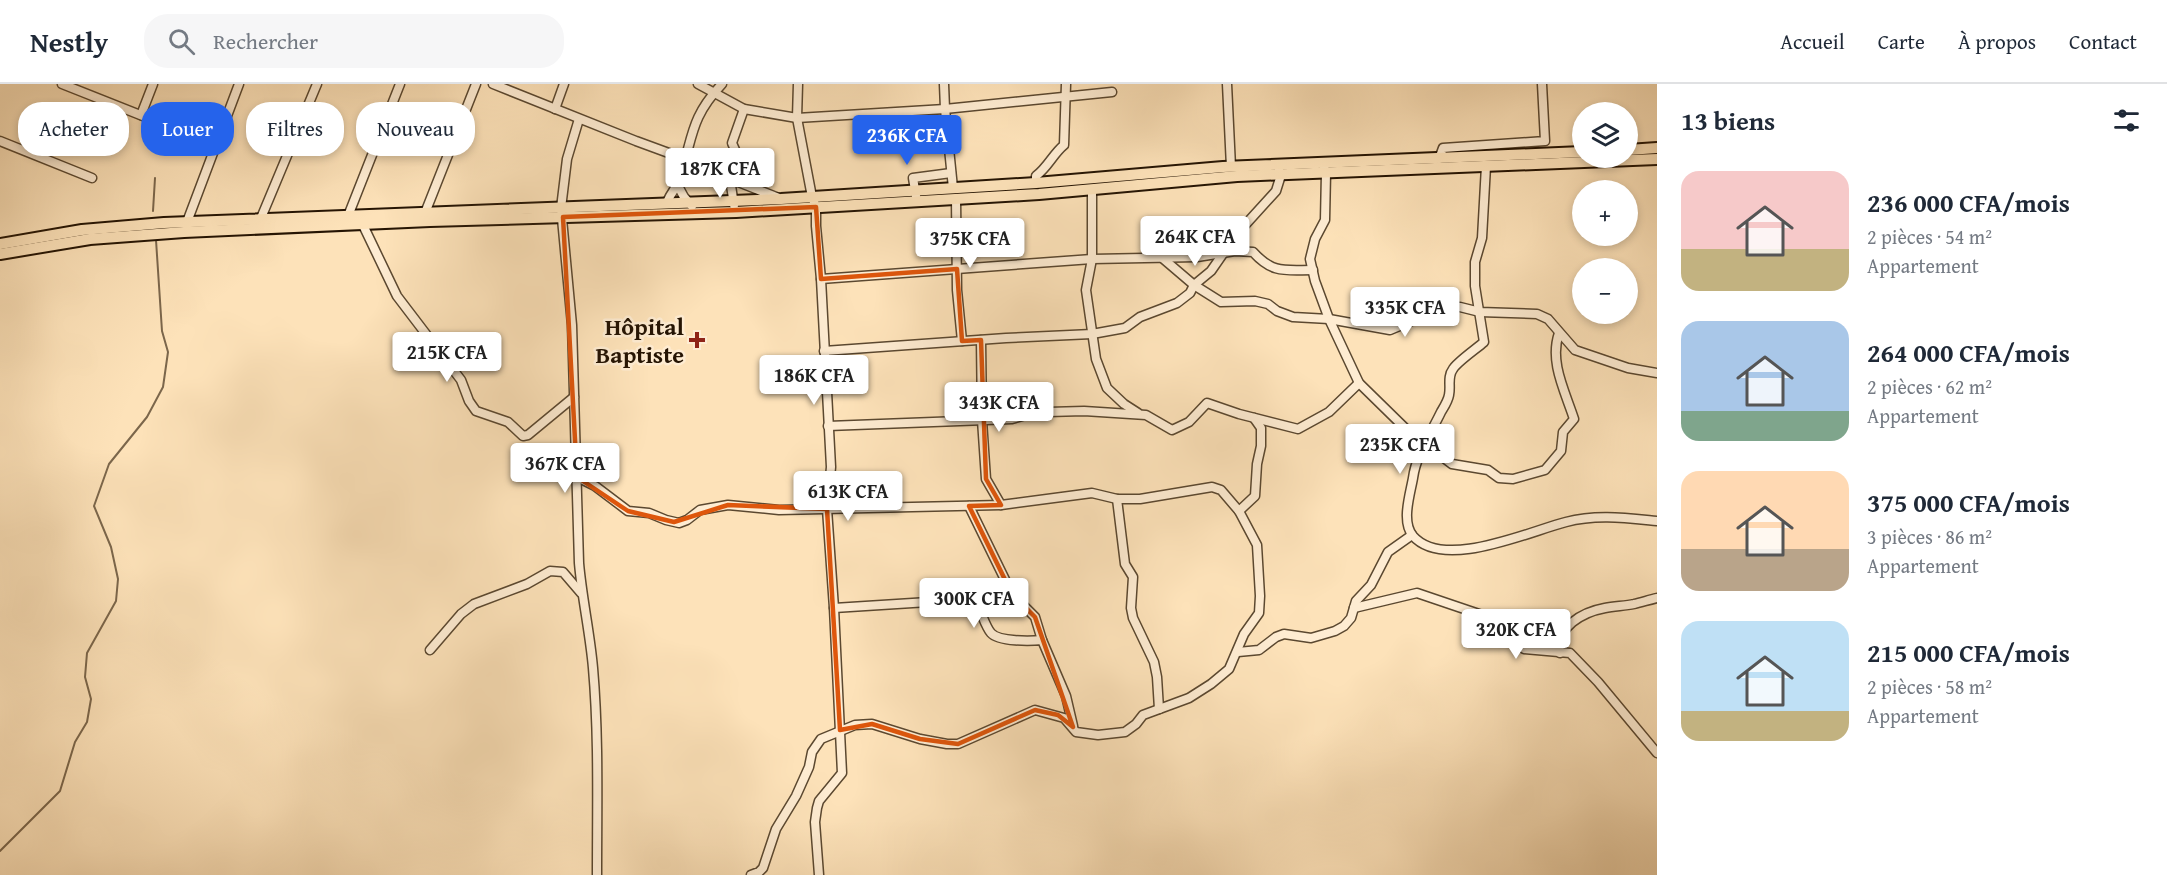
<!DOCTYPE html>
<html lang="fr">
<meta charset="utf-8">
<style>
:root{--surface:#fff;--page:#f6f6f7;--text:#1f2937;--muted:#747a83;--line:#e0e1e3;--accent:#2563eb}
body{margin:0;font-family:"Gentium Book Plus",serif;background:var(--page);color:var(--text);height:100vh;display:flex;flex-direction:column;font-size:22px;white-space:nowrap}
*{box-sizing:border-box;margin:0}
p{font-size:20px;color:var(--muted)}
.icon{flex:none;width:33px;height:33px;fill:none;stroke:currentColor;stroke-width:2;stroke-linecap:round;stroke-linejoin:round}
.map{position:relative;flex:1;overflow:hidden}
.sheet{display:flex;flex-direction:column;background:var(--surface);width:510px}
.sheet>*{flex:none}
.top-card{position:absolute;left:18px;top:18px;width:570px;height:54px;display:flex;gap:12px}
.controls{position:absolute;left:1572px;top:18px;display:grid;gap:12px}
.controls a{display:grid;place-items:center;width:66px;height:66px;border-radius:50%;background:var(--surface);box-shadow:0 3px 9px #0003;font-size:30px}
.price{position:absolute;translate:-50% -51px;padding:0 14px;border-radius:6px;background:#fff;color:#222;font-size:20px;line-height:39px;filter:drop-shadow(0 2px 3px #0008)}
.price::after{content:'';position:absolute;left:50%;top:36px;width:18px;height:14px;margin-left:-9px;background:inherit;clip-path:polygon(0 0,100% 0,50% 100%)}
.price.current{background:var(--accent);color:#fff}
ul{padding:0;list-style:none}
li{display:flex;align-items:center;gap:18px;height:150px;padding:0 24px}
li span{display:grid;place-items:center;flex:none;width:168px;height:120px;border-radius:18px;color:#555}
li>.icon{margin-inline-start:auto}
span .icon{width:72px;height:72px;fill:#fffc;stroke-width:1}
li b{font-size:26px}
h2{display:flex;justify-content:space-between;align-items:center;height:72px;padding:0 24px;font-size:26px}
.pill{padding:0 21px;border-radius:24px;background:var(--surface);box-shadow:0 3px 9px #0003;font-size:21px;line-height:54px}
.pill.current{background:var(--accent);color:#fff}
header{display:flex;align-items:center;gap:36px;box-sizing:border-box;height:84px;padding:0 30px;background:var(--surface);border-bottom:2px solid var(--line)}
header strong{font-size:28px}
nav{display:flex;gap:33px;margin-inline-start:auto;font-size:21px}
.search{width:420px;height:54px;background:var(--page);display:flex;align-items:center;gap:15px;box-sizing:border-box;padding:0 21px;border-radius:24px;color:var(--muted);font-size:22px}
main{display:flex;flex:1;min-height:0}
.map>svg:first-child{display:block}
</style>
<header>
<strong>Nestly</strong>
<div class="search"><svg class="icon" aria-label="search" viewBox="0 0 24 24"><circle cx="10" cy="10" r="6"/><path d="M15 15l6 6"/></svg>Rechercher</div>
<nav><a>Accueil</a><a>Carte</a><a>À propos</a><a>Contact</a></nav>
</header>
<main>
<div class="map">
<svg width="1657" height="791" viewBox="0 0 1657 791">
<rect width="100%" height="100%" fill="#fde2b9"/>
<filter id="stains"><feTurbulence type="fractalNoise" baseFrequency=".00333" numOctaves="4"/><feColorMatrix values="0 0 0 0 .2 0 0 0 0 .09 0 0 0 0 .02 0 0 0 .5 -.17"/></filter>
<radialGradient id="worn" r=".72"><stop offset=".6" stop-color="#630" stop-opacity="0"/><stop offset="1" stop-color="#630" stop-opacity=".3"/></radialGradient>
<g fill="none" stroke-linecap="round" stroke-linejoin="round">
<g stroke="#7b664b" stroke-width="2">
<path d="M153,127L155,94"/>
<path d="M0,767L60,707L75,658L87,638L91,615L85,593L87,569L116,517L118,495L111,463L94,422L109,380L147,333L163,303L168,268L162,247L156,156"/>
</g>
<g stroke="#5b4830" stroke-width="11">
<g id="minor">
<path d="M62,0L216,61"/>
<path d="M493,0L636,57L685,75L695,81L779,114"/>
<path d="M698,0L744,25L797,34L945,25L1112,8"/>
<path d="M798,0L797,34L812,113L816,123V142L821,195L831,383L827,425L834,524L842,689L819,717L817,724L815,738L819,791"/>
<path d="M944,0L945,25L953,104"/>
<path d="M1227,0L1231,83"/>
<path d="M555,25L564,0"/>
<path d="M744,25L732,59L751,102"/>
<path d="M141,31L153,0"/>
<path d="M579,35L567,75L561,124L572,241L579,479C582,514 590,549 593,584C599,653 597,722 597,791"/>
<path d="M0,57L92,94"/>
<path d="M1439,75L1443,64L1545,57L1542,0"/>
<path d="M1486,82L1482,154L1475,178V202L1484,258C1476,265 1457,278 1453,285C1447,293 1451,302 1449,311C1448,317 1444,323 1441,328C1431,349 1416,371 1413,394C1410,411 1401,438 1413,452C1444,487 1530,447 1566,438C1596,430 1626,434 1657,437"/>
<path d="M1324,83L1326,89L1325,136L1315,155L1310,175L1315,197L1329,235L1359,299L1407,346L1452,380L1488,386L1499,394L1513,395L1545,386L1561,367L1563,348L1574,335C1565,307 1549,278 1559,249"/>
<path d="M730,95L734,121"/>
<path d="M1036,99V92C1048,83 1053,70 1064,61L1066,0"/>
<path d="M677,100L684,113L692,122"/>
<path d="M1092,105V175L1086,206L1096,275L1107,304L1124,320L1138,329"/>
<path d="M916,112L913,94L951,89"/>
<path d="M956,115L957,206L962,257"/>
<path d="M667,120C668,112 674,108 677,100C694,57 687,37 722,0"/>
<path d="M425,129L476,0"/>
<path d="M348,132L400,0"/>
<path d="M261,134L317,0"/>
<path d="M187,138L239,0"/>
<path d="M363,141L397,212L461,296L469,317L476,327L508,338L523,352L528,351L574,313"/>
<path d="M1160,172L1194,201L1221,218L1255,217L1268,220L1277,227L1293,233L1329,235L1390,246L1445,223H1460L1480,228L1537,230L1548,235L1575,266L1628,284L1657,289"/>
<path d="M821,195L1092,175L1197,173L1235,167L1253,168C1273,190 1285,186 1313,186"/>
<path d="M981,256L982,336L986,395L1001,421"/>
<path d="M824,267L1006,254L1092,250L1125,244L1140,233L1177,219L1190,209L1194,201L1211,187L1236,151L1276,107L1281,91L1279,86"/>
<path d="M828,342L1012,335L1036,328H1048L1084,327L1146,331L1172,346L1189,338L1207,319L1239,330L1298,345L1329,328L1359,299"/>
<path d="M577,393L595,402L628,427L649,429L666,436L679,439L687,436L700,426L728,421L779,426L1001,421L1092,409L1117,415H1140L1212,403L1221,406L1239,427L1257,461L1260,512L1259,529L1244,550L1229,585L1211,600L1189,614L1143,631L1136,640L1125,648L1098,651L1076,648L1064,634L1035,626L958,660H947L920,655L872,640L855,641L821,655L812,668L809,683L796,712L776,745L763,784L759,788L751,791"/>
<path d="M1117,415L1125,480L1133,493L1131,524L1133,534L1154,578L1157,593L1159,625"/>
<path d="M969,422L1012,510L1035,533L1042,556"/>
<path d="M1239,427L1255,412L1257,380L1261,362V344L1254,334"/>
<path d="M834,524L944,517L958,514L974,516C981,524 984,541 991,549C999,558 1031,557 1042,556L1066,612L1073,642"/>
<path d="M1354,524L1417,509L1482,531L1524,565L1570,569L1598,598L1657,669"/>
<path d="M430,566L461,530L474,520L527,500L550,487L563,488L581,509"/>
<path d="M1238,568L1259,566L1276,553L1284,550L1311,554L1335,547L1344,542L1351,534L1356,517L1371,501L1388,468L1412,451"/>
<path d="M1560,569C1555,543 1583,528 1605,524C1615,522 1625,522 1634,520C1642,518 1649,516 1657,514"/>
</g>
</g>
<g stroke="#251403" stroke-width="14">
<g id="major">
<path d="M1628,66L1657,64"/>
<path d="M0,160L82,146L164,139L781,115L1036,99L1223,83L1582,68"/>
<path d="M0,170L90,155L184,148L430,137L736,128L1039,110L1237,92L1657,75"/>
</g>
</g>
<use href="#minor" stroke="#feecd2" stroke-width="8"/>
<use href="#major" stroke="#fde2b9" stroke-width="10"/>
</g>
<path fill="none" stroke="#de560c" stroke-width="4.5" stroke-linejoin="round" d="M816,123L821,195L957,185L962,257L981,256L986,395L1001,421L969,422L1012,510L1035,533L1073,643L1058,631L1035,626L958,660L920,655L872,640L840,646L827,425L728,421L674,438L628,427L577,393L563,133Z"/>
<path fill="#8f2418" stroke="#feecd2" stroke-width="2" d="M694 247h6v6h6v6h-6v6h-6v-6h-6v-6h6z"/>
<g text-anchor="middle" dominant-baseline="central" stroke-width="5" stroke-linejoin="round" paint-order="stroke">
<g font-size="24" font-weight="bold" fill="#251403" stroke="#feecd2" text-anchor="end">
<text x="684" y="242">Hôpital<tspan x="684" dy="28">Baptiste</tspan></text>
</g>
</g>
<rect width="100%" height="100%" filter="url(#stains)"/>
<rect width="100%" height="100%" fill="url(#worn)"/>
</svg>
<div class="controls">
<a><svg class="icon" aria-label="layers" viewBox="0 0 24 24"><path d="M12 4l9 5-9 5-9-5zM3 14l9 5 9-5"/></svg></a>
<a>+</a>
<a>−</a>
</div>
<b class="price current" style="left:907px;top:82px">236K CFA</b>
<b class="price" style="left:720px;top:115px">187K CFA</b>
<b class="price" style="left:1195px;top:183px">264K CFA</b>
<b class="price" style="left:970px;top:185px">375K CFA</b>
<b class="price" style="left:1405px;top:254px">335K CFA</b>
<b class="price" style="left:447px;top:299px">215K CFA</b>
<b class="price" style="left:814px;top:322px">186K CFA</b>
<b class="price" style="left:999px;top:349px">343K CFA</b>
<b class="price" style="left:1400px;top:391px">235K CFA</b>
<b class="price" style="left:565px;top:410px">367K CFA</b>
<b class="price" style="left:848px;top:438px">613K CFA</b>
<b class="price" style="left:974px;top:545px">300K CFA</b>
<b class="price" style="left:1516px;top:576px">320K CFA</b>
<div class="top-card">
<a class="pill">Acheter</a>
<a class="pill current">Louer</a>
<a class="pill">Filtres</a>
<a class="pill">Nouveau</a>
</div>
</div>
<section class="sheet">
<h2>13 biens<svg class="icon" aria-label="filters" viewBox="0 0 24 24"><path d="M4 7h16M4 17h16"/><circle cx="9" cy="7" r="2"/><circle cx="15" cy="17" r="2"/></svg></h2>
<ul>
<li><span style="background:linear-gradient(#f6c9c9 65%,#c2b280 0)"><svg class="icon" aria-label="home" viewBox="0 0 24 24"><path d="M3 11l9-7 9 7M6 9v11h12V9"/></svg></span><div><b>236 000 CFA/mois</b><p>2 pièces · 54 m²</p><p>Appartement</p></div></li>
<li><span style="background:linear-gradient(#a9c7e8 75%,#7fa58c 0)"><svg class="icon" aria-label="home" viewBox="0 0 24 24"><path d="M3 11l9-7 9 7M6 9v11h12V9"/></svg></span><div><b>264 000 CFA/mois</b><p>2 pièces · 62 m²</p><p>Appartement</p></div></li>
<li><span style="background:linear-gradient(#ffd9b3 65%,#b9a48a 0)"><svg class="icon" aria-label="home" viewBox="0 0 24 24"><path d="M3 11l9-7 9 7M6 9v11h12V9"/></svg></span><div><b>375 000 CFA/mois</b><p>3 pièces · 86 m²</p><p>Appartement</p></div></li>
<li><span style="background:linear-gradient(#bfe0f5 75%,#c2b280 0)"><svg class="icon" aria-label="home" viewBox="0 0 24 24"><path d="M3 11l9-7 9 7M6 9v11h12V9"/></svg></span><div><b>215 000 CFA/mois</b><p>2 pièces · 58 m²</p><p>Appartement</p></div></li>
</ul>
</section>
</main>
